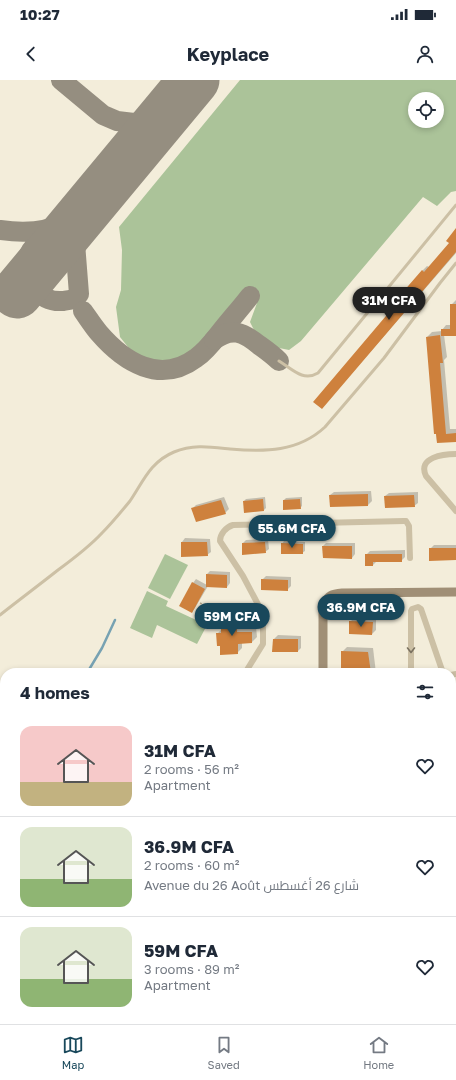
<!DOCTYPE html>
<meta charset="utf-8">
<style>
:root{--surface:#fff;--page:#f6f6f7;--text:#1f2937;--muted:#747a83;--line:#e0e1e3;--accent:#19485b}
body{margin:0;font-family:"Golos Text",Cairo,sans-serif;background:var(--page);color:var(--text);height:100vh;display:flex;flex-direction:column;font-size:15px;white-space:nowrap}
*{box-sizing:border-box;margin:0}
p{font-size:13px;color:var(--muted)}
.icon{flex:none;width:22px;height:22px;fill:none;stroke:currentColor;stroke-width:2;stroke-linecap:round;stroke-linejoin:round}
.map{position:relative;flex:1;overflow:hidden}
.drawer{position:absolute;left:0px;top:588px;width:456px;height:356px;display:flex;flex-direction:column;background:var(--surface);border-radius:16px 16px 0 0;box-shadow:0 2px 6px #0003}
.drawer>*{flex:none}
.controls{position:absolute;left:408px;top:12px;display:grid;gap:8px}
.controls a{display:grid;place-items:center;width:36px;height:36px;border-radius:50%;background:var(--surface);box-shadow:0 2px 6px #0003;font-size:20px}
.price{position:absolute;translate:-50% -34px;padding:0 9px;border-radius:14px;background:var(--accent);color:#fff;font-size:13px;line-height:26px;filter:drop-shadow(0 1px 2px #0008)}
.price::after{content:'';position:absolute;left:50%;top:24px;width:12px;height:9px;margin-left:-6px;background:inherit;clip-path:polygon(0 0,100% 0,50% 100%)}
.price.active{background:#222;color:#fff}
ul{padding:0;list-style:none}
li{display:flex;align-items:center;gap:12px;height:100px;padding:0 20px}
li+li{border-top:1px solid var(--line)}
li span{display:grid;place-items:center;flex:none;width:112px;height:80px;border-radius:12px;color:#555}
li>.icon{margin-inline-start:auto}
span .icon{width:48px;height:48px;fill:#fffc;stroke-width:1}
li b{font-size:17px}
h2{display:flex;justify-content:space-between;align-items:center;height:48px;padding:0 20px;font-size:17px}
.status{display:flex;justify-content:space-between;align-items:center;height:28px;padding:0 20px;background:var(--surface);direction:ltr}
.status svg{height:11px;fill:currentColor}
header{display:flex;justify-content:space-between;align-items:center;height:52px;padding:0 20px;background:var(--surface);font-size:18px;font-weight:700}
.menu{display:flex;justify-content:space-around;align-items:center;height:56px;border-top:1px solid var(--line);background:var(--surface);font-size:11px;color:var(--muted)}
.menu a{display:grid;justify-items:center;gap:2px}
.menu .active{color:var(--accent)}
.map>svg:first-child{display:block}
</style>
<div class="status"><b>10:27</b><svg viewBox="0 0 49 12"><path d="M0 12V9h3v3zM5 12V6h3v6zM10 12V3h3v9zM15 12V0h3v12zM26 1h20v11H26zM47 4h2v5h-2z"/></svg></div>
<header><svg class="icon" aria-label="back" viewBox="0 0 24 24"><path d="M15 5l-7 7 7 7"/></svg>Keyplace<svg class="icon" aria-label="person" viewBox="0 0 24 24"><circle cx="12" cy="8" r="4"/><path d="M4 21q1-7 8-7t8 7"/></svg></header>
<div class="map">
<svg width="456" height="944" viewBox="0 0 456 944">
<rect width="100%" height="100%" fill="#f3edda"/>
<g fill="#abc399" fill-rule="evenodd">
<path d="M240,0H456V111L451,112L437,126L423,117L301,261L289,270L274,267L257,256L250,242L257,223L245,211L204,261L183,278L161,285L136,277L120,257L116,227L121,210L122,170L119,147ZM415,19H437V41H415Z"/>
<path d="M165,474L188,485L170,519L148,508Z"/>
<path d="M147,511L168,521L166,526L207,545L197,564L157,545L152,558L130,548Z"/>
<rect x="0" y="840" width="5" height="19"/>
<rect x="0" y="892" width="5" height="16"/>
</g>
<rect fill="#77a2b2" x="63" y="939" width="28" height="5"/>
<g fill="#0003">
<path d="M456,150V173L326,323L392,230L422,191L427,186L429,187L450,163Z"/>
<path d="M456,220V255H444L447,277L444,280L450,349H456V361L437,362L427,257L432,252L442,251V250L446,245H451V225Z"/>
<path d="M371,411L372,421L368,425L330,415L334,412Z"/>
<path d="M418,412V423L414,426L385,416L389,413Z"/>
<path d="M224,417L229,429L225,433L192,429L196,425Z"/>
<path d="M265,417L266,428L264,430L244,421L246,419Z"/>
<path d="M302,417V426L300,428L284,420L286,418Z"/>
<path d="M185,458L210,459L211,472L207,475L182,462Z"/>
<path d="M268,459L269,469L265,472L243,463L246,460Z"/>
<path d="M284,461L305,462V471L302,473L282,464Z"/>
<path d="M326,463H355V474L352,478L323,466Z"/>
<path d="M434,465H456V479L430,469Z"/>
<path d="M405,470V477L401,481H377L373,485L366,475L370,471Z"/>
<path d="M210,491L230,492V503L227,507L208,506L195,528L191,532L193,503L196,499L207,505V494Z"/>
<path d="M266,496L291,497V506L287,510L262,500Z"/>
<path d="M234,533L238,534L241,536L242,548L256,547L257,557L252,562H242V568L237,573L221,565L217,554L222,549L224,541Z"/>
<path d="M354,538L376,539V550L372,554L350,542Z"/>
<path d="M278,555L301,556V568L298,571L274,559Z"/>
<path d="M347,567L373,568L376,593H342V572Z"/>
<path d="M451,621L456,625V647H451Z"/>
<path d="M0,665H5V758H0V712L2,680H0Z"/>
<path d="M0,849L5,855V891H0Z"/>
<rect x="102" y="939" width="33" height="5"/>
<path d="M147,939H167V941L175,942V944H168V942L166,944H146V940Z"/>
<path d="M313,941L319,943L318,944H312Z"/>
</g>
<g fill="none" stroke-linecap="round" stroke-linejoin="round">
<g stroke="#77a2b2" stroke-width="2.5">
<path d="M87,593L102,568L115,540"/>
<path d="M0,644L5,643"/>
</g>
<g stroke="#958e80" stroke-width="20">
<path d="M61,0L103,35L117,41L134,43L143,42L153,39L162,34L178,20"/>
<path d="M0,150C21,153 46,153 65,142C76,135 86,127 95,119C85,134 77,144 75,163L79,214C75,220 70,220 63,221C49,222 42,217 34,207C32,205 30,202 28,200C20,185 31,165 45,158C51,154 59,154 66,154"/>
<path d="M83,231C88,238 93,246 99,253C124,282 160,305 196,278C205,272 212,263 219,254C229,241 240,229 250,216"/>
<path d="M214,260C232,247 243,252 259,265C266,270 273,275 279,281"/>
</g>
<path stroke="#958e80" stroke-width="51" d="M17,213L194,0"/>
</g>
<g fill="#ce813d">
<path d="M456,148V172L322,329L313,322L391,230L389,228L422,190L424,192L449,163L446,161Z"/>
<path d="M450,224H456V256H441V249H450Z"/>
<path d="M440,255L443,283H440L446,354L456,353V362L437,363L436,354H434L426,257Z"/>
<path d="M368,414V426L330,427L329,415Z"/>
<path d="M414,415L415,427L385,428L384,416Z"/>
<path d="M263,419L264,431L244,433L243,421Z"/>
<path d="M300,419L301,429L283,430V420Z"/>
<path d="M221,420L226,434L196,442L191,428Z"/>
<path d="M181,462H207L208,476L181,477Z"/>
<path d="M265,462L266,473L242,475V463Z"/>
<path d="M281,463L303,464V474H281Z"/>
<path d="M322,466H352V479L323,478Z"/>
<path d="M429,468H456V480L429,481Z"/>
<path d="M365,474H402V482H373V486H365Z"/>
<path d="M206,494L227,495V508L206,507Z"/>
<path d="M261,499L288,500V511L261,510Z"/>
<path d="M192,502L205,509L192,533L179,526Z"/>
<path d="M228,537L233,538L237,541V552H252V563L238,564V574L220,575V566H217L216,553H221V546L223,541Z"/>
<path d="M349,541L373,542L372,555L349,554Z"/>
<path d="M273,559H298V572H272Z"/>
<path d="M341,571L368,572L371,593H341Z"/>
</g>
<g fill="none" stroke-linecap="round" stroke-linejoin="round">
<path stroke="#b8aa8f" stroke-width="1.5" stroke-dasharray="2 2" stroke-linecap="butt" d="M200,523L211,529L253,530"/>
<g stroke="#ccc0a5" stroke-width="3">
<path d="M279,281C292,289 303,302 318,293L456,125"/>
<path d="M0,535C19,520 39,505 58,490C73,479 89,467 102,453C112,443 121,432 130,421C143,402 150,382 174,372C193,364 211,367 230,369C265,372 298,372 325,347L384,278L440,203L456,183"/>
<path d="M456,720L455,721V732L456,733"/>
<path d="M0,766H3V787"/>
</g>
<g stroke="#ccc0a5" stroke-width="6">
<path d="M456,374C444,374 417,377 426,396L456,431"/>
<path d="M245,593L263,564V549L261,530L243,496L220,461C220,454 226,447 233,445L404,441H406L409,446L410,478"/>
<path d="M411,593V531L412,529L418,527L421,529L443,593"/>
<path d="M451,595L456,594"/>
<path d="M451,610L456,611"/>
<path d="M225,944L226,939"/>
</g>
<g stroke="#a08f76" stroke-width="9">
<path d="M323,593V525C329,514 332,514 343,513L456,512"/>
<path d="M0,620H5"/>
<path d="M451,787H456"/>
<path d="M0,789H5"/>
</g>
</g>
<defs><path id="oneway-chevron" d="M-2-3.5L2.5 0L-2 3.5" fill="none" stroke-width="1.6" stroke-linecap="round" stroke-linejoin="round"/></defs>
<use stroke="#7a7160" href="#oneway-chevron" transform="translate(411 570) rotate(90)"/>
</svg>
<div class="controls">
<a><svg class="icon" aria-label="locate" viewBox="0 0 24 24"><circle cx="12" cy="12" r="6"/><path d="M12 2v4M12 18v4M2 12h4M18 12h4"/></svg></a>
</div>
<b class="price active" style="left:389px;top:241px">31M CFA</b>
<b class="price" style="left:292px;top:469px">55.6M CFA</b>
<b class="price" style="left:361px;top:548px">36.9M CFA</b>
<b class="price" style="left:232px;top:557px">59M CFA</b>
<section class="drawer">
<h2>4 homes<svg class="icon" aria-label="filters" viewBox="0 0 24 24"><path d="M4 7h16M4 17h16"/><circle cx="9" cy="7" r="2"/><circle cx="15" cy="17" r="2"/></svg></h2>
<ul>
<li><span style="background:linear-gradient(#f6c9c9 70%,#c2b280 0)"><svg class="icon" aria-label="home" viewBox="0 0 24 24"><path d="M3 11l9-7 9 7M6 9v11h12V9"/></svg></span><div><b>31M CFA</b><p>2 rooms · 56 m²</p><p>Apartment</p></div><svg class="icon" aria-label="heart" viewBox="0 0 24 24"><path d="M12 20l-8-8c-3-5 5-10 8-4 3-6 11-1 8 4z"/></svg></li>
<li><span style="background:linear-gradient(#dfe7d0 65%,#8fb573 0)"><svg class="icon" aria-label="home" viewBox="0 0 24 24"><path d="M3 11l9-7 9 7M6 9v11h12V9"/></svg></span><div><b>36.9M CFA</b><p>2 rooms · 60 m²</p><p>Avenue du 26 Août شارع 26 أغسطس</p></div><svg class="icon" aria-label="heart" viewBox="0 0 24 24"><path d="M12 20l-8-8c-3-5 5-10 8-4 3-6 11-1 8 4z"/></svg></li>
<li><span style="background:linear-gradient(#dfe7d0 65%,#8fb573 0)"><svg class="icon" aria-label="home" viewBox="0 0 24 24"><path d="M3 11l9-7 9 7M6 9v11h12V9"/></svg></span><div><b>59M CFA</b><p>3 rooms · 89 m²</p><p>Apartment</p></div><svg class="icon" aria-label="heart" viewBox="0 0 24 24"><path d="M12 20l-8-8c-3-5 5-10 8-4 3-6 11-1 8 4z"/></svg></li>
</ul>
</section>
</div>
<nav class="menu">
<a class="active"><svg class="icon" aria-label="map" viewBox="0 0 24 24"><path d="M3 6l6-2 6 2 6-2v14l-6 2-6-2-6 2zM9 4v14M15 6v14"/></svg>Map</a>
<a><svg class="icon" aria-label="saved" viewBox="0 0 24 24"><path d="M7 4h10v16l-5-4-5 4z"/></svg>Saved</a>
<a><svg class="icon" aria-label="home" viewBox="0 0 24 24"><path d="M3 11l9-7 9 7M6 9v11h12V9"/></svg>Home</a>
</nav>
